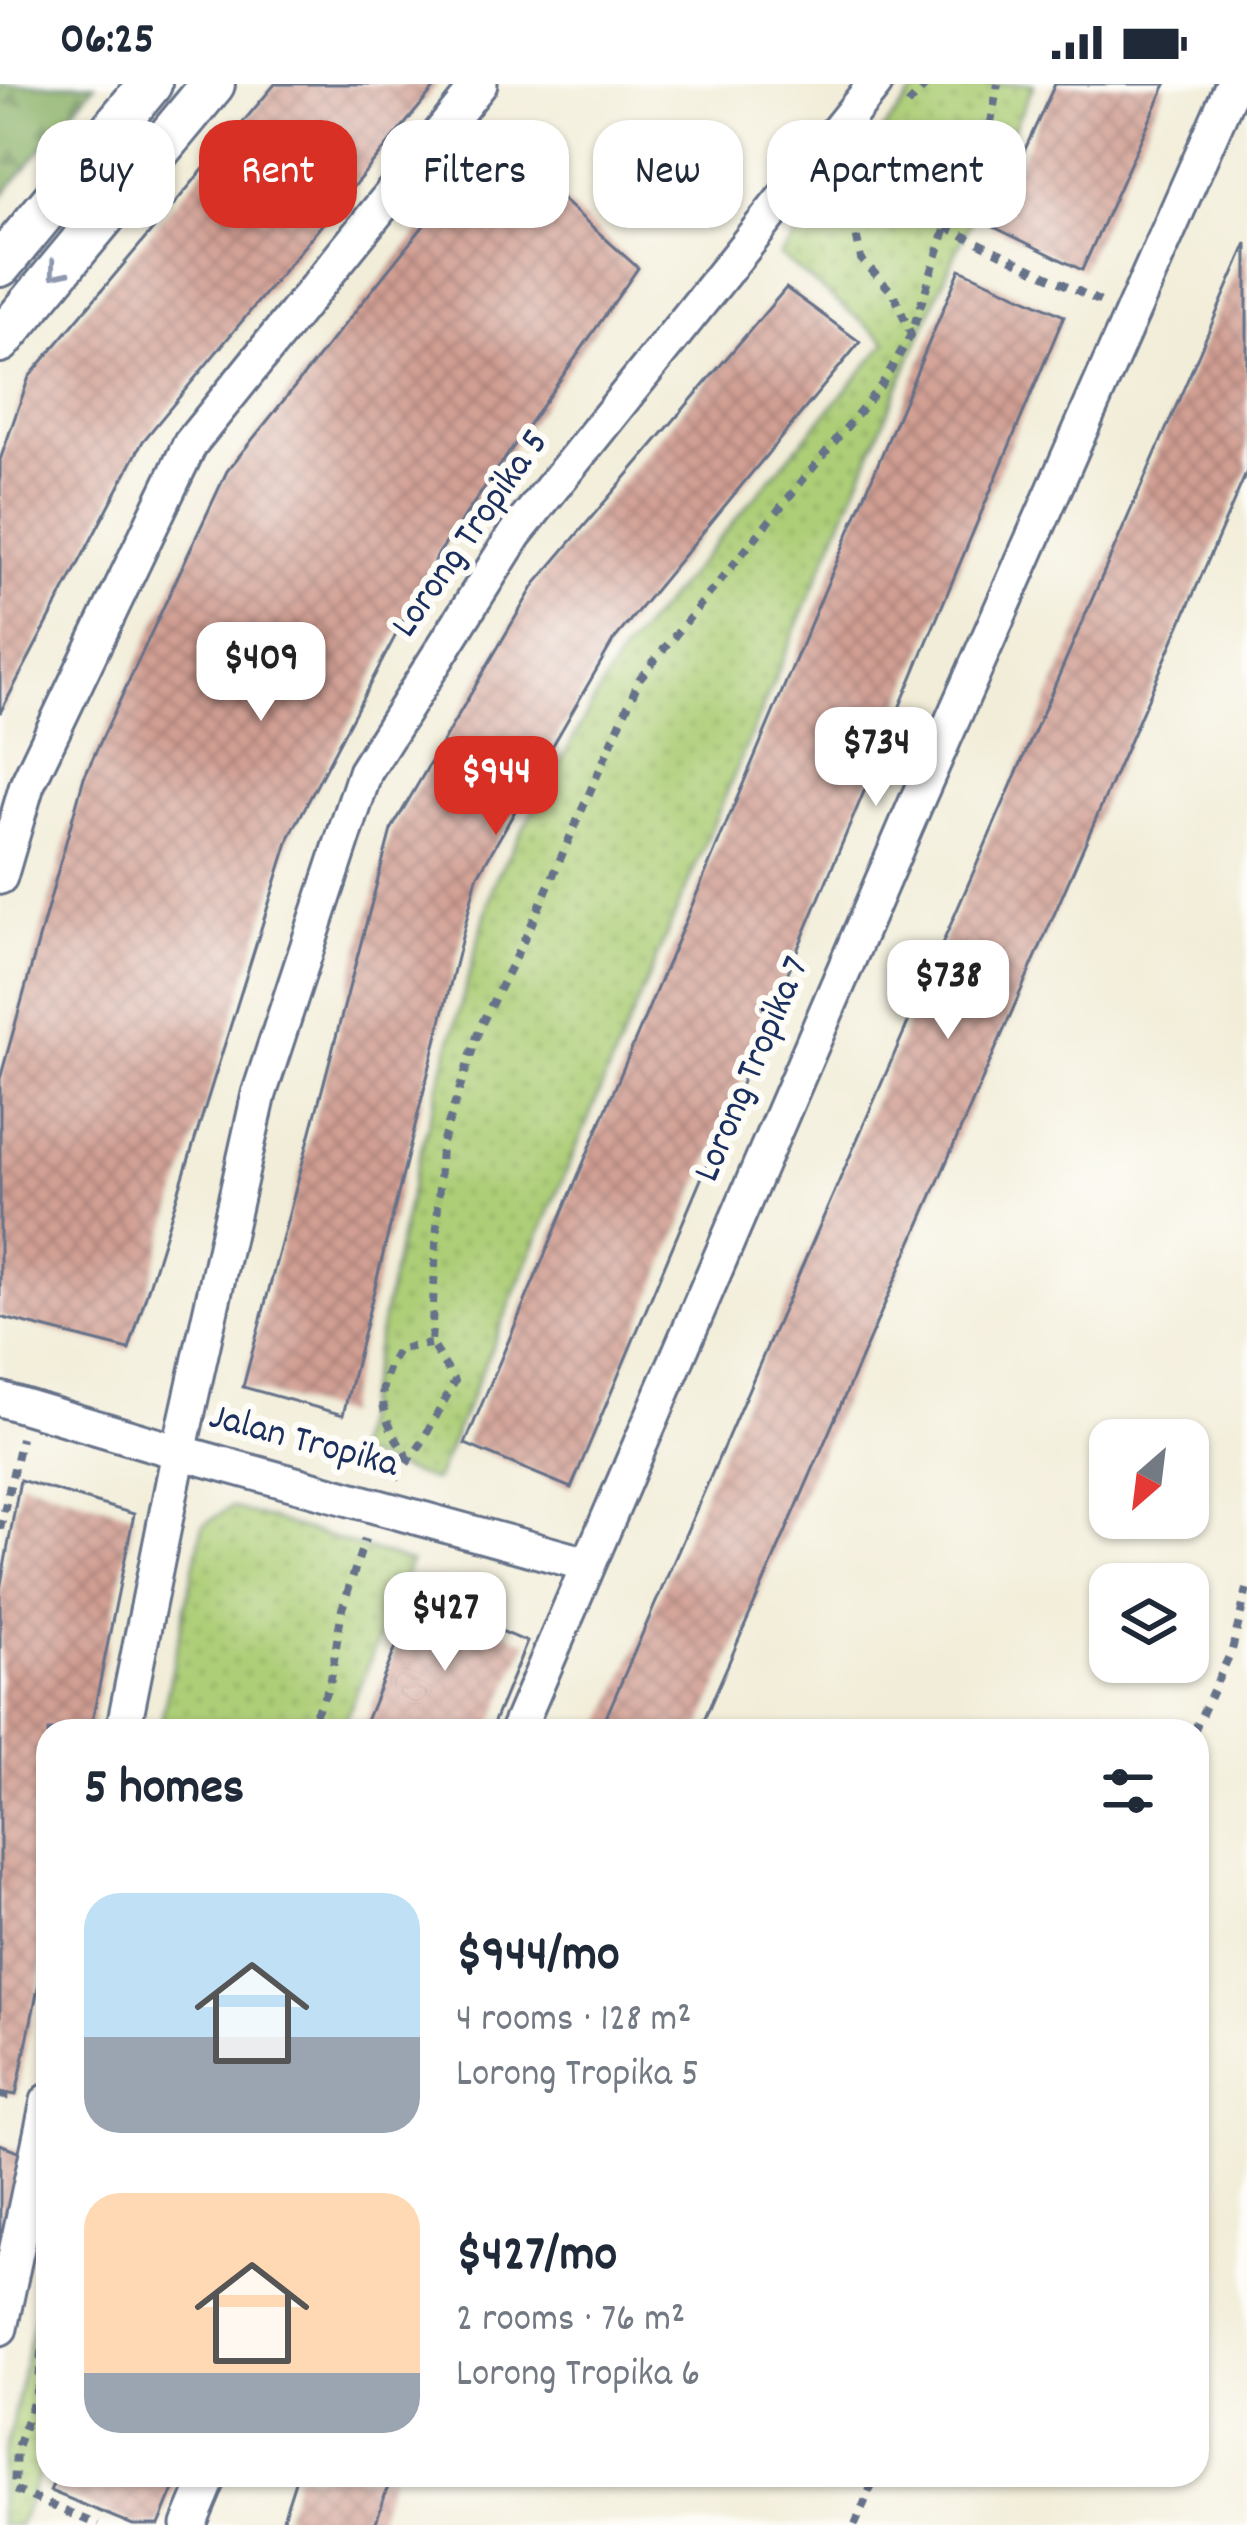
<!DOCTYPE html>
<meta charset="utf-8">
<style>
:root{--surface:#fff;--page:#f2f2f3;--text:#1f2937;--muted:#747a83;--accent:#d93025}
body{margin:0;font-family:Dekko,sans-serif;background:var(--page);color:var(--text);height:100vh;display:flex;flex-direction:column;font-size:45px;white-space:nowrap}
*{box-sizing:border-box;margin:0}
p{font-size:39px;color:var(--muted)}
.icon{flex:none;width:66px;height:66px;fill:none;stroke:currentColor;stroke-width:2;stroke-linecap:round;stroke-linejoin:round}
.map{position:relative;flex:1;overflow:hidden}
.drawer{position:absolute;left:36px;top:1635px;width:1173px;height:768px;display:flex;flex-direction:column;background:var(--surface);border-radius:36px;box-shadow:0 3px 9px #0004}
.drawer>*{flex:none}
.top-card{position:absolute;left:36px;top:36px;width:1176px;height:108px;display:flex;gap:24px}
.needle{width:78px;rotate:208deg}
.tools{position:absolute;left:1089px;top:1335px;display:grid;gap:24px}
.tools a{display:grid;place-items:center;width:120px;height:120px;border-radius:24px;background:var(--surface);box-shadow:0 3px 9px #0004;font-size:60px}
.price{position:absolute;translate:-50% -102px;padding:0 27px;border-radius:24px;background:#fff;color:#222;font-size:39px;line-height:78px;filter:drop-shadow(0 3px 6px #0008)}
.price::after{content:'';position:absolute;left:50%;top:72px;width:36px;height:27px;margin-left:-18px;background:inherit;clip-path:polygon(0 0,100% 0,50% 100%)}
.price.selected{background:var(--accent);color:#fff}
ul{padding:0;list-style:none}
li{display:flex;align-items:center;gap:36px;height:300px;padding:0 48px}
li span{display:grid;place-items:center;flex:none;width:336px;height:240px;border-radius:36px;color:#555}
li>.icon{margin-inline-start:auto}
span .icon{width:144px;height:144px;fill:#fffc;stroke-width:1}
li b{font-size:51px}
h2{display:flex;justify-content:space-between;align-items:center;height:144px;padding:0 48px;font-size:51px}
.chip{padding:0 42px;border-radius:36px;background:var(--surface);box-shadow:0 3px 9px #0004;font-size:42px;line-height:108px}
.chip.selected{background:var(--accent);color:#fff}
.status{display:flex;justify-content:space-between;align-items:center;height:84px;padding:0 60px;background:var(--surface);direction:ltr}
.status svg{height:33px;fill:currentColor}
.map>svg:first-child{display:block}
</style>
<div class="status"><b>06:25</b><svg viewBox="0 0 49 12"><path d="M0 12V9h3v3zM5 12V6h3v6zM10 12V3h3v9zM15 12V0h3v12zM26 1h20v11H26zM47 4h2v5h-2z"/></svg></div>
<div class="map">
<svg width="1247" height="2441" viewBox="0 0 1247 2441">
<defs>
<pattern id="forest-firs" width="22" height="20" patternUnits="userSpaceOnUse" patternTransform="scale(3)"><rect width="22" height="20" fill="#8ab168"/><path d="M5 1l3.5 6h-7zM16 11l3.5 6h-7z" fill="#709059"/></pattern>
<pattern id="park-dots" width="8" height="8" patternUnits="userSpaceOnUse" patternTransform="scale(3)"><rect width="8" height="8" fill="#adce77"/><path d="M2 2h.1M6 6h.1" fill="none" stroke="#94b169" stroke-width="1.8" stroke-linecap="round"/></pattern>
<pattern id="building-cross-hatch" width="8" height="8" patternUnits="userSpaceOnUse" patternTransform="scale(3)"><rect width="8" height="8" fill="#d29f93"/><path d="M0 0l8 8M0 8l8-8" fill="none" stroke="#aa827b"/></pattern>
</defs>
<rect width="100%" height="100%" fill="#fdfcf7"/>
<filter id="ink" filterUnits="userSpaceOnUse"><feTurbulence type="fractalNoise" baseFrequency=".00833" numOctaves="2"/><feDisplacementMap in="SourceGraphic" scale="24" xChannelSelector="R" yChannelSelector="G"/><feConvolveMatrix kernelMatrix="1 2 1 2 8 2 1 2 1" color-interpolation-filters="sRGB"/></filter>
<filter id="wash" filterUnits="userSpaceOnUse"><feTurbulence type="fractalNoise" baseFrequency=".004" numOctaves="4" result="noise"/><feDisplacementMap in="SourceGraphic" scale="48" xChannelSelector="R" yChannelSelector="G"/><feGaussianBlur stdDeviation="2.7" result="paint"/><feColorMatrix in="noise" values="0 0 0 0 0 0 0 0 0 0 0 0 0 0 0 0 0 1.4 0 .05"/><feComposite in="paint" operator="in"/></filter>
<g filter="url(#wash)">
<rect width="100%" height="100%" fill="#f2edd8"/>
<path fill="url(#forest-firs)" stroke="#527063" stroke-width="3" d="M0,0H95L0,115Z"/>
<g fill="url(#park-dots)" stroke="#647e6a" stroke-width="3">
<path d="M921,0H1034L951,179L435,1397L353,1370L413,1096L495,795L620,571L887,258L780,172Z"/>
<path d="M231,1423L410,1478L341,1647H159L203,1441Z"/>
<path d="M48,2168V2369L19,2441H0V2394Z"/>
</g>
<g id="blocks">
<g fill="url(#building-cross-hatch)">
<path d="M275,0H438L143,357L0,629V376L29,293Z"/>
<path d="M1055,0H1166L1082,186L990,141Z"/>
<path d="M494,54L638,184L439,469L290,752L129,1266L0,1233V995L84,693L227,387Z"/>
<path d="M1247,159V387L699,1647H600Z"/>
<path d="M960,185L1064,232L571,1404L465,1360Z"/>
<path d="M786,204L860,258L613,557L477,793L343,1331L243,1303L391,746L535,500Z"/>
<path d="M20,1396L134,1430L90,1647H48V1855L16,2011L0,2008V1506Z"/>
<path d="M417,1511L527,1558L490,1647H362Z"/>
<path d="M0,2060L33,2073L0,2195Z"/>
<path d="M57,2391H180L159,2441H133L50,2407Z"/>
<path d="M297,2391H392L375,2441H281Z"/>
</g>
</g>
</g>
<g filter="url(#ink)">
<use href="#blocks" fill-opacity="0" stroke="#667289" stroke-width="3"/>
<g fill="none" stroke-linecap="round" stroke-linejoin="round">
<g stroke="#667289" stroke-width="39">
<g id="minor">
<path d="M0,793L27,701L190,360L480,0"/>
<path d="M0,1315L179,1368L586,1480"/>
<path d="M123,1647L179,1368L259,1010L365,688L515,450L875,0"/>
<path d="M517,1647L918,714L1233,0"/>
<path d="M0,2244L48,2017"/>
<path d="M189,2441L210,2391"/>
</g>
</g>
<g stroke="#667289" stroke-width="48">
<g id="tertiary">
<path d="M0,181L150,0"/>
<path d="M0,257L213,0"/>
</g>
</g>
<g stroke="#667289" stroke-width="8" stroke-dasharray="9 9" stroke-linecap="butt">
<path d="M908,21L927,0"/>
<path d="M869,71L847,103L861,175L894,210L911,251"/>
<path d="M946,143L1101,218"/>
<path d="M409,1376C383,1335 370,1308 399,1265L430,1260"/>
<path d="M396,1394L421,1360L455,1297L431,1260L441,1062L480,943L529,846L640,594L882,300L911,251L946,143L986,66L998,0"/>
<path d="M0,1445L21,1354"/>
<path d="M307,1647L330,1601L342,1525L365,1455"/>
<path d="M1194,1647L1232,1566L1247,1505"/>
<path d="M0,2011L16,2014"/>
<path d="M48,2213L38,2305L16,2366L14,2406L98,2441"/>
<path d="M855,2441L876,2391"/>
</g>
<use href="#minor" stroke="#fff" stroke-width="33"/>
<use href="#tertiary" stroke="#fff" stroke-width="42"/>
</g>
<defs><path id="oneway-chevron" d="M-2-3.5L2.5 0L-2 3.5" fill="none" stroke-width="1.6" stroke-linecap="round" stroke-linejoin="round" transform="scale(3)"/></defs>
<use stroke="#8d97ae" href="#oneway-chevron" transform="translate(57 187) rotate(130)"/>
</g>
<g text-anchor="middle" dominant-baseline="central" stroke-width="12" stroke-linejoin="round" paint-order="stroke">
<g font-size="39" fill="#1b2f5e" stroke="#fdfcf7">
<text transform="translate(472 451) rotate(-55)">Lorong Tropika 5</text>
<text transform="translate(754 986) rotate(-67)">Lorong Tropika 7</text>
<text transform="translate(303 1359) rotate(15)">Jalan Tropika</text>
</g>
</g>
</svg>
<div class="tools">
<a><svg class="needle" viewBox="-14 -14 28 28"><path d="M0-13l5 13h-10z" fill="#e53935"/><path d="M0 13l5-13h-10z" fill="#747a83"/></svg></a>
<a><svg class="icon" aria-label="layers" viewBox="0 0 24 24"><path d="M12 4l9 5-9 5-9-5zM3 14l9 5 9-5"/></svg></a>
</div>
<b class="price" style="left:261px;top:640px">$409</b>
<b class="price" style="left:876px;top:725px">$734</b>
<b class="price selected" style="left:496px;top:754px">$944</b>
<b class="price" style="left:948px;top:958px">$738</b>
<b class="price" style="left:445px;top:1590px">$427</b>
<div class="top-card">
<a class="chip">Buy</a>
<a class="chip selected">Rent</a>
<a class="chip">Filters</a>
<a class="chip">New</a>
<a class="chip">Apartment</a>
</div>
<section class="drawer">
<h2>5 homes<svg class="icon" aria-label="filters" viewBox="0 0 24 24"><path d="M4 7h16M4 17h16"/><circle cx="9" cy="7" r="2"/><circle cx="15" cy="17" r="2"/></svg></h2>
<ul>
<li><span style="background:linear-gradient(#bfe0f5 60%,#9aa5b1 0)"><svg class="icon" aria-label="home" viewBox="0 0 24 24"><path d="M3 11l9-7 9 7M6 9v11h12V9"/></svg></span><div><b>$944/mo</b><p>4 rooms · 128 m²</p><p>Lorong Tropika 5</p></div></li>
<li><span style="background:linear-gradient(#ffd9b3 75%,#9aa5b1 0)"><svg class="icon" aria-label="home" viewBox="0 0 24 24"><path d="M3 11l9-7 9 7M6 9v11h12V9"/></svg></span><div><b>$427/mo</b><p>2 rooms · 76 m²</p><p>Lorong Tropika 6</p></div></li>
</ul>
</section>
</div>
